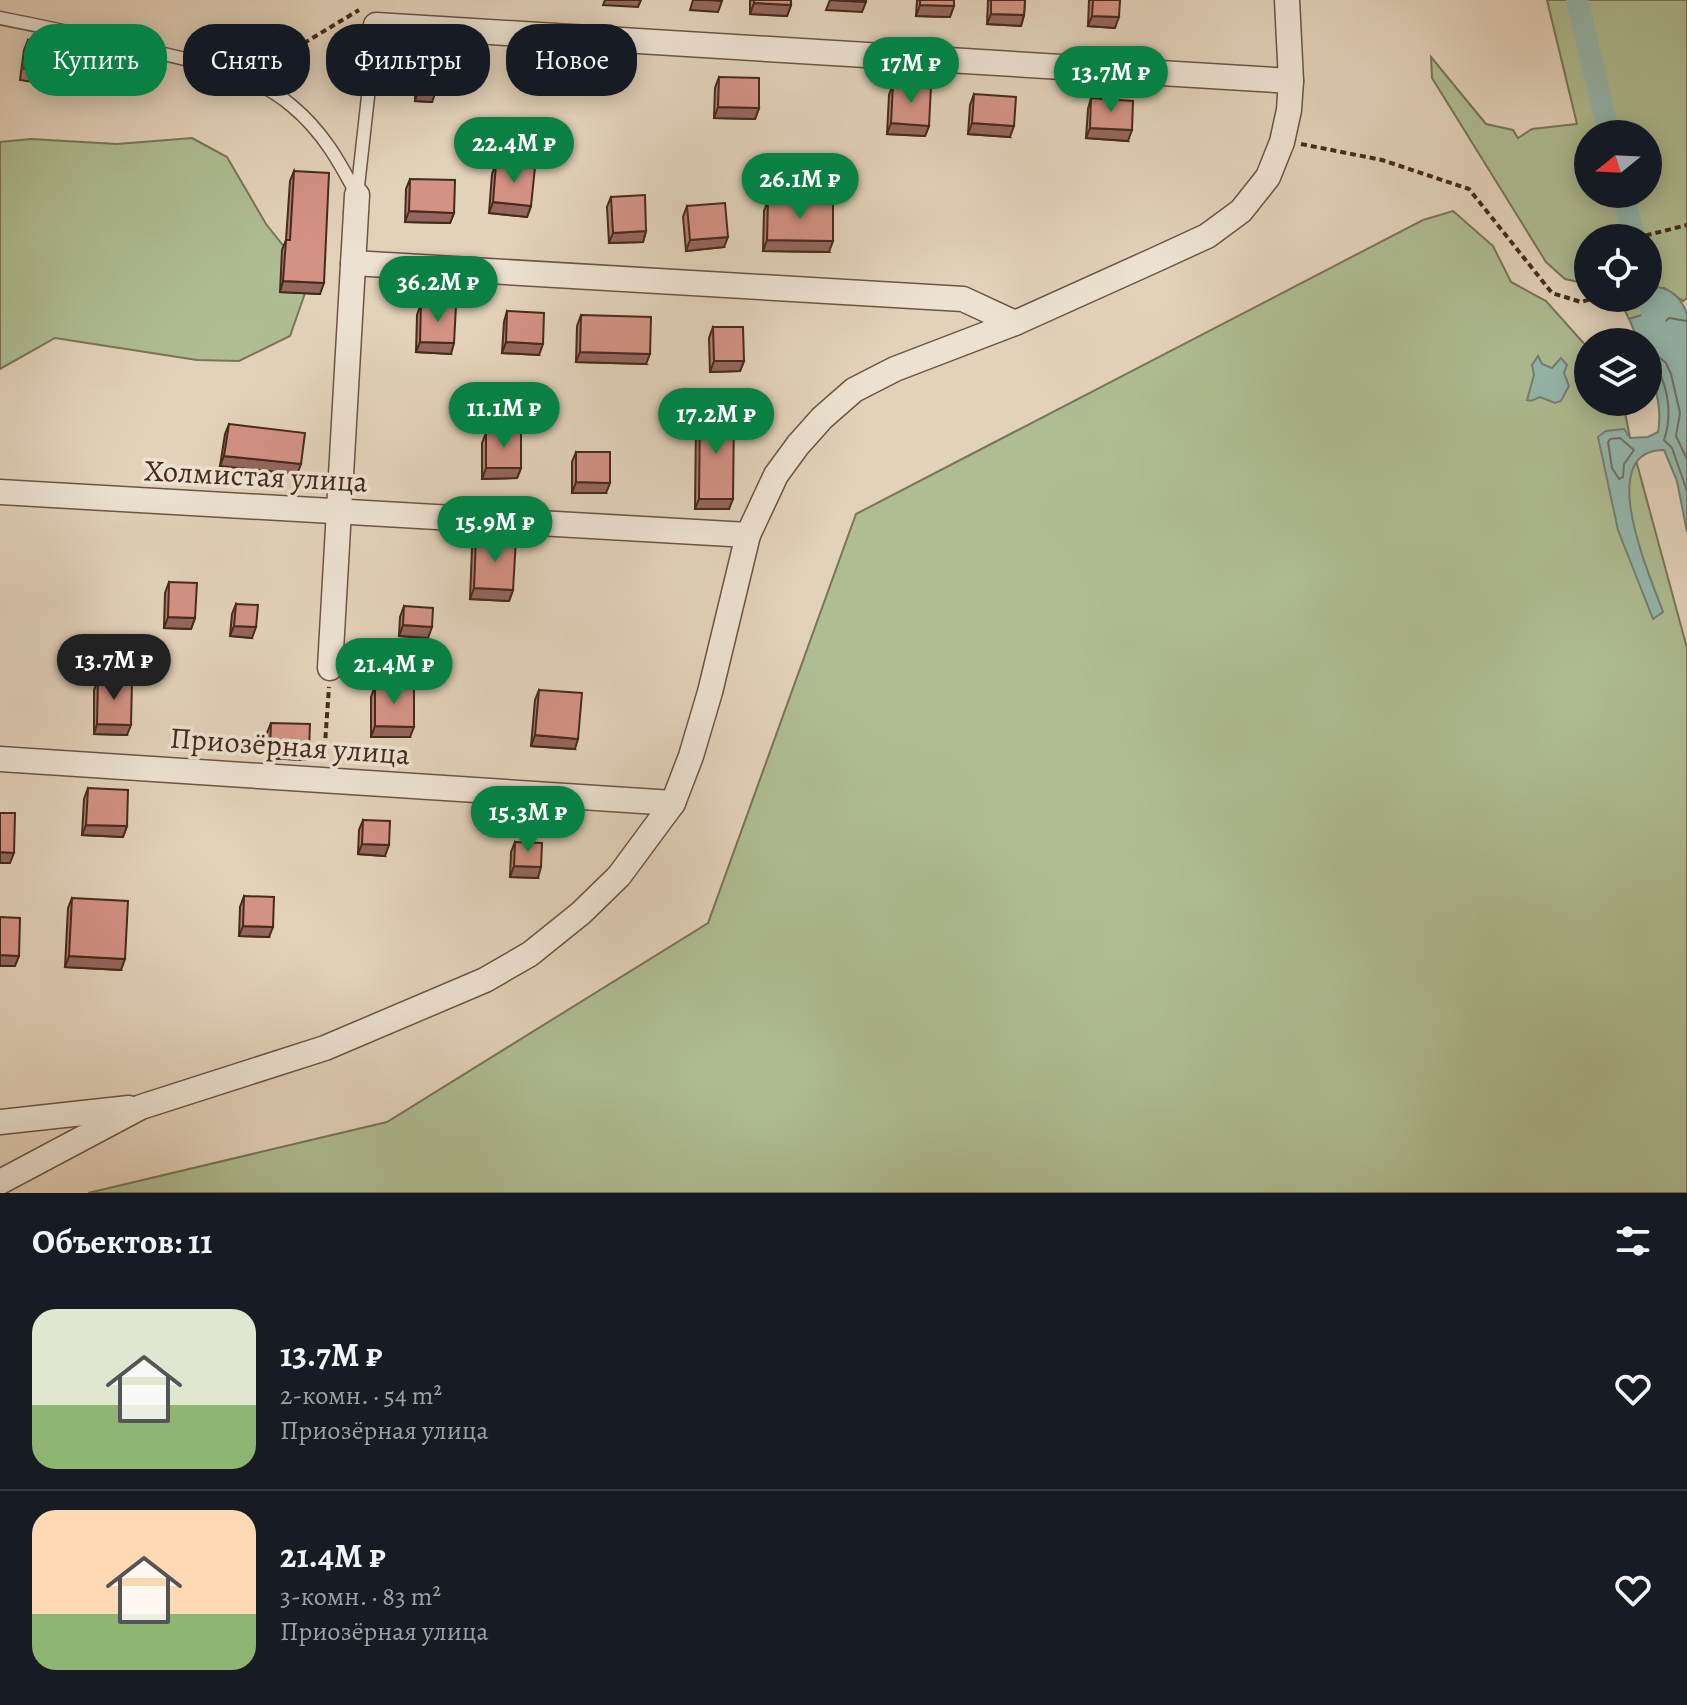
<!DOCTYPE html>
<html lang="ru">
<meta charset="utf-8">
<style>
:root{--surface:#171b24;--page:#20242c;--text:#f1f3f6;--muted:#9ea1a6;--line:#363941;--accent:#0b8043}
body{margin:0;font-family:Alegreya,serif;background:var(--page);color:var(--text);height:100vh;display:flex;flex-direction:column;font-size:30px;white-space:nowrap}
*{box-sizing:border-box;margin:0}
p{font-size:26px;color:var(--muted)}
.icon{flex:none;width:44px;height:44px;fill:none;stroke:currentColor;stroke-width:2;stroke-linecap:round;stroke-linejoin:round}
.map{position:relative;height:1193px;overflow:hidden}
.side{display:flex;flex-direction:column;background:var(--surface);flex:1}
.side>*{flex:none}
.guide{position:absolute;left:24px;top:24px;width:800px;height:72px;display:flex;gap:16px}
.needle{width:52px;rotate:252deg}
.controls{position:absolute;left:1574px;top:120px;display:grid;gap:16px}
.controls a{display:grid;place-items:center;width:88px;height:88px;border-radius:50%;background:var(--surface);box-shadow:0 4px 20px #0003;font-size:40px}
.price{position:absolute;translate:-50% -68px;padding:0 18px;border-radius:28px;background:var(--accent);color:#fff;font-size:26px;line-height:52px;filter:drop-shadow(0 2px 4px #0008)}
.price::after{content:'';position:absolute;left:50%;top:48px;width:24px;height:18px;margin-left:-12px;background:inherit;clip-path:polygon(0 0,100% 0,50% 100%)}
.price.on{background:#222;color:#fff}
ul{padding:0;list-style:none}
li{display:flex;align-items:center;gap:24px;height:200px;padding:0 32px}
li+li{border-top:2px solid var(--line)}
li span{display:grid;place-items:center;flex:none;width:224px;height:160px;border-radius:24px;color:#555}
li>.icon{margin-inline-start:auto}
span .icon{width:96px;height:96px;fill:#fffc;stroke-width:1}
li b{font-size:34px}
h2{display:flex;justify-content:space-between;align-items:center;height:96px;padding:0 32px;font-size:34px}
.pill{padding:0 28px;border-radius:32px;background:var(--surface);box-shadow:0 4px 20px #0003;font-size:28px;line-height:72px}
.pill.on{background:var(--accent);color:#fff}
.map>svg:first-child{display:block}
</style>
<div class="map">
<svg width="1687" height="1193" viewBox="0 0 1687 1193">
<rect width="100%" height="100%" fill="#e3d2ba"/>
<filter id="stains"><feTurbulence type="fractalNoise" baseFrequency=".0025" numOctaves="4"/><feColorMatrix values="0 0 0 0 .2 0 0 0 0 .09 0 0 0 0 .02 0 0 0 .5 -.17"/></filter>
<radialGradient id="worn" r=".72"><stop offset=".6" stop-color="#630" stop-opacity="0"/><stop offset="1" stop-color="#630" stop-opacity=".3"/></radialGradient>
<g fill="#afbd93" stroke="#7a7458" stroke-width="2" fill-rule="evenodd">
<path d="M1547,0H1687V298L1683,301L1664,288L1652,312L1629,319L1619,298H1648V238H1588V284L1565,279L1546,262L1432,78L1431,57L1486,124L1513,130L1518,138L1532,129L1577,124ZM1588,134H1648V194H1588Z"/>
<path d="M192,138L227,157L266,224L310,279L290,336L239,361L197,360L55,338L0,369V142L31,139L117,144Z"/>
<path d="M1453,211L1493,246L1511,282L1546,301L1588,348V402H1623L1630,438L1687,648V1193H88L387,1122L708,923L856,514L1423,220Z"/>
</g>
<g fill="#95b8ae" stroke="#757f74" stroke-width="2">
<path d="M1657,287C1672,289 1682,300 1687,314V532L1677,481L1664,450C1593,450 1651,578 1663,612L1653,619L1618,530L1598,437L1606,431L1624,429L1630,438L1648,437L1658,432C1664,401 1648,373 1648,342H1639L1629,319L1652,312L1656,300Z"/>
<path d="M1538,356L1542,364L1552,368L1561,358L1567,365L1564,373L1569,386L1561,401L1555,403L1540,397L1531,401L1527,400L1534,375L1532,365Z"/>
</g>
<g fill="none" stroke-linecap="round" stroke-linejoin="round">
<g stroke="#6e7165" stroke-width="2">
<path d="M1687,321L1669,318L1655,331L1653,352L1666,363L1671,374L1680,413L1676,436L1687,459"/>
<path d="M1648,365L1657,368C1669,390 1672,417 1664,440L1672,448L1687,491"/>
<path d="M1620,438L1634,450L1624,464L1623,477L1619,479L1612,468L1608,442L1610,439Z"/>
</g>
<g stroke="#95b8ae" stroke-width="22">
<path d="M1577,0L1609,134"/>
<path d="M1623,194L1634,238"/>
<path d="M1648,296L1659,341"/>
</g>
<g stroke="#6d5444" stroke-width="15">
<g id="service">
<path d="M0,18C51,28 101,39 151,51C201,63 252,72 292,106C323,132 339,161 357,195"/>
<path d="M357,195L376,25"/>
</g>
</g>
<g stroke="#6d5444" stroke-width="27">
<g id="minor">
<path d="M376,25L1291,81"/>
<path d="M353,263L963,299L1015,323"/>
<path d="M0,492L748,535"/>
<path d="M330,668L357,195"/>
<path d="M0,759L673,803"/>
<path d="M0,1122L129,1108"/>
<path d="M0,1182L141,1107L325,1048L485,980L530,954L581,913L619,876L673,803L691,756L710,692L748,535L776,475L798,445L822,418L854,390L895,369L1015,323L1157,259L1207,236L1241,211L1268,177L1282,142L1289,110L1291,81L1287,0"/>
</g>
</g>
<g stroke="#462a1c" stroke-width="4" stroke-dasharray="6 4" stroke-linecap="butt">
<path d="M261,69L359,10"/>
<path d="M1301,144L1382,160L1469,189L1552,293L1581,302L1594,298"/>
<path d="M1636,238L1687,225"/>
<path d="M324,758L329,687"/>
</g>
<use href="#service" stroke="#ede2d2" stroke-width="12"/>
<use href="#minor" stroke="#ede2d2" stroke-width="24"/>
</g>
<g fill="#b67e72" stroke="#462a1c" stroke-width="2">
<path d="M750,0H791V5L787,16L750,14Z"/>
<path d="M917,0H954L950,17L916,16Z"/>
<path d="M988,0H1025L1024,15L1021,26L987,24Z"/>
<path d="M1089,0H1120L1115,28L1088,26Z"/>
<path d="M28,40L55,74L51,85L20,80L24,50Z"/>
<path d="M420,58L432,102L415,101L416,69Z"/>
<path d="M719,77L759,108L755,119L714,118L715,88Z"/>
<path d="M893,84L929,126L925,136L887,134L889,95Z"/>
<path d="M974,94L1010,137L968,134L970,105Z"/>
<path d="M1091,98L1128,141L1086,138L1088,109Z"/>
<path d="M496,164L531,206L527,217L489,213L492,174Z"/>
<path d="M294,171L320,294L280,292L282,250L286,240L290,181Z"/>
<path d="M410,179L454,213L450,223L405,222L406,189Z"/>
<path d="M611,197L646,231L643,242L609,243L607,207Z"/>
<path d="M768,201L829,252L763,251L764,211Z"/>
<path d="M687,206L724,247L686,251L683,217Z"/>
<path d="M421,304L451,354L416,352L417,315Z"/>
<path d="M507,311L539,355L502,353L504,322Z"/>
<path d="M581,315L646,364L576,362L577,326Z"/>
<path d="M713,327L744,361L740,371L710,372L709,338Z"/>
<path d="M700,412L729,509H695L696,422Z"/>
<path d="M229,424L297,474L220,466L225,434Z"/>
<path d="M486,433L521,468L517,478L482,479V443Z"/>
<path d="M576,452L606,493H572V462Z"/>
<path d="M476,538L513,590L509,601L470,599L472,548Z"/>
<path d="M169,582L195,618L191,629L164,628L165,593Z"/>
<path d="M236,604L252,638L230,636L232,614Z"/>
<path d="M404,606L428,638L399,636L400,617Z"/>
<path d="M98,680L127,735L94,734V690Z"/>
<path d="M375,686L410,737H371V697Z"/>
<path d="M539,690L575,749L531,746L535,700Z"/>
<path d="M271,723L309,749L305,760L266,758L267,733Z"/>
<path d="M88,788L127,826L123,837L82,835L84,799Z"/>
<path d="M363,820L385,856L358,854L359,830Z"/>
<path d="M515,842L538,878L510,877L511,852Z"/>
<path d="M244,896L269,937L239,936L240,907Z"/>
<path d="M72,898L121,970L65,967L68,908Z"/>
</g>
<g fill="#94665d" stroke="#462a1c" stroke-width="2">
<path d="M605,0H641L638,7L603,5Z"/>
<path d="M693,0H706L722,1L718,12L690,10Z"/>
<path d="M830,0L866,2L862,12L826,10Z"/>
<path d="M754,3L791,5L787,16L750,14Z"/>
<path d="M920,5L954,6L950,17L916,16Z"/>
<path d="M991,14L1024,15L1021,26L987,24Z"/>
<path d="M1092,16L1119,17L1115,28L1088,26Z"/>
<path d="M419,90L436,91L432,102L415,101Z"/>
<path d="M718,107L759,108L755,119L714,118Z"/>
<path d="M891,123L929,126L925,136L887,134Z"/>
<path d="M972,123L1014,126L1010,137L968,134Z"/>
<path d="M1090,128L1132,130L1128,141L1086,138Z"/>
<path d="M493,202L531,206L527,217L489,213Z"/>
<path d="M409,211L454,213L450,223L405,222Z"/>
<path d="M646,231L643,242L609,243L613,233Z"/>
<path d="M728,237L724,247L686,251L690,240Z"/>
<path d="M767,240L833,241L829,252L763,251Z"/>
<path d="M283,281L324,283L320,294L280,292Z"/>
<path d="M420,342L454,343L451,354L416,352Z"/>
<path d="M506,342L543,344L539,355L502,353Z"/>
<path d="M580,352L650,354L646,364L576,362Z"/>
<path d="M714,361H744L740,371L710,372Z"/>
<path d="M224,456L301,464L297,474L220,466Z"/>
<path d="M486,468H521L517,478L482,479Z"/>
<path d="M576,482L610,483L606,493H572Z"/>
<path d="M699,499H733L729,509H695Z"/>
<path d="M474,588L513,590L509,601L470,599Z"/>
<path d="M168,617L195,618L191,629L164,628Z"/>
<path d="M403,625L432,627L428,638L399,636Z"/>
<path d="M234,626L256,627L252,638L230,636Z"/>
<path d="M97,724L131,725L127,735L94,734Z"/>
<path d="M375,726L414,727L410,737H371Z"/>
<path d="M535,735L578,739L575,749L531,746Z"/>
<path d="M270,748L309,749L305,760L266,758Z"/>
<path d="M86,825L127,826L123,837L82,835Z"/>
<path d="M362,844L389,845L385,856L358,854Z"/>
<path d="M0,852L14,853L10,863H0Z"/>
<path d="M514,866L541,867L538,878L510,877Z"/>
<path d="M243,926L273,927L269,937L239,936Z"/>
<path d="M0,955L19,956L15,966H0Z"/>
<path d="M69,956L125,959L121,970L65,967Z"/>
</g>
<g fill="#d49285" stroke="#462a1c" stroke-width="2">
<path d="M754,0H791V5L754,3Z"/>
<path d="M832,0H866V2Z"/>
<path d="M920,0H954V6L920,5Z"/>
<path d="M991,0H1025L1024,15L991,14Z"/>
<path d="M1093,0H1120L1119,17L1092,16Z"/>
<path d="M28,40L60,45L55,74L24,69Z"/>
<path d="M420,58L437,59L436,91L419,90Z"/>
<path d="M719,77L759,78V108L718,107Z"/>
<path d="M893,84L931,86L929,126L891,123Z"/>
<path d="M974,94L1016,97L1014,126L972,123Z"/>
<path d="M1091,98L1133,101L1132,130L1090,128Z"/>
<path d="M496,164L535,167L531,206L493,202Z"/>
<path d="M294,171L329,173L324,283L283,281L286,240H290Z"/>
<path d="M410,179L455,180L454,213L409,211Z"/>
<path d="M645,195L646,231L613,233L611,197Z"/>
<path d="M768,201L833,203V241L767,240Z"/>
<path d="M725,203L728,237L690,240L687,206Z"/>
<path d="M421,304L456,306L454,343L420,342Z"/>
<path d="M507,311L544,313L543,344L506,342Z"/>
<path d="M581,315L651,317L650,354L580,352Z"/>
<path d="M713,327H743L744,361H714Z"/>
<path d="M700,412H734L733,499H699Z"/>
<path d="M229,424L305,433L301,464L224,456Z"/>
<rect x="486" y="433" width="35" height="35"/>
<path d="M576,452H610V483L576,482Z"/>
<path d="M476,538L516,539L513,590L474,588Z"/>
<path d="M169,582L197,583L195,618L168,617Z"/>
<path d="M236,604L258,605L256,627L234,626Z"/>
<path d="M404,606L433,608L432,627L403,625Z"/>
<path d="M98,680L132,681L131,725L97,724Z"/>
<path d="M375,686L414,687V727L375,726Z"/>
<path d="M539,690L582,693L578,739L535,735Z"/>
<path d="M271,723L310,724L309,749L270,748Z"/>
<path d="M88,788L128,790L127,826L86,825Z"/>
<path d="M0,813H15L14,853L0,852Z"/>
<path d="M363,820L390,821L389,845L362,844Z"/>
<path d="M515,842L542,843L541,867L514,866Z"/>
<path d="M244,896L274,897L273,927L243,926Z"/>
<path d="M72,898L128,901L125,959L69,956Z"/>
<path d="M0,917L20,918L19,956L0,955Z"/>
</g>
<g text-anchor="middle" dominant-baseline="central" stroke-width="7" stroke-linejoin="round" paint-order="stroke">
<g font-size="30" fill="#462a1c" stroke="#ede2d2">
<text transform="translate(256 476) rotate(3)">Холмистая улица</text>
<text transform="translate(290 746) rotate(4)">Приозёрная улица</text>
</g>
</g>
<rect width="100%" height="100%" filter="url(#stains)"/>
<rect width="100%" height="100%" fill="url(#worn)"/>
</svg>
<div class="controls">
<a><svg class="needle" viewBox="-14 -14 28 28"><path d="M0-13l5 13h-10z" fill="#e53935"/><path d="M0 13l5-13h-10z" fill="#9ea1a6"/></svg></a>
<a><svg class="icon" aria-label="locate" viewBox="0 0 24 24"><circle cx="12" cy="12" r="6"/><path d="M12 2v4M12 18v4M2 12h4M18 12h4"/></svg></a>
<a><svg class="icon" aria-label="layers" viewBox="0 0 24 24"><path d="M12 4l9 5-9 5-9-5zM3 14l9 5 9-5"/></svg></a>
</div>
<b class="price" style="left:911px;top:105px">17M ₽</b>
<b class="price" style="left:1111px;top:114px">13.7M ₽</b>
<b class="price" style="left:514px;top:185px">22.4M ₽</b>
<b class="price" style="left:800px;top:221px">26.1M ₽</b>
<b class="price" style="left:438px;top:324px">36.2M ₽</b>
<b class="price" style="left:504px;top:450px">11.1M ₽</b>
<b class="price" style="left:716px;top:456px">17.2M ₽</b>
<b class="price" style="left:495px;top:564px">15.9M ₽</b>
<b class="price on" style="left:114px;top:702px">13.7M ₽</b>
<b class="price" style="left:394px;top:706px">21.4M ₽</b>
<b class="price" style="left:528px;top:854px">15.3M ₽</b>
<div class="guide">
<a class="pill on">Купить</a>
<a class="pill">Снять</a>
<a class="pill">Фильтры</a>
<a class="pill">Новое</a>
</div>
</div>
<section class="side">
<h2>Объектов: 11<svg class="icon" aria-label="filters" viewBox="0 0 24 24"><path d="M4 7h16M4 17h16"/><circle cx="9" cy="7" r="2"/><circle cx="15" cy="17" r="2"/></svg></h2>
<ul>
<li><span style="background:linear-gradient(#dfe7d0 60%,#8fb573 0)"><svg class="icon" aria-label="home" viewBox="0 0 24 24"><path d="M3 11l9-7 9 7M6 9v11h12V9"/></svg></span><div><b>13.7M ₽</b><p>2-комн. · 54 m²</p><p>Приозёрная улица</p></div><svg class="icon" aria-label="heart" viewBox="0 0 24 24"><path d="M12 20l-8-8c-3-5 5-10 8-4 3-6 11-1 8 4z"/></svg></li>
<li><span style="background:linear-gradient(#ffd9b3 65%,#8fb573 0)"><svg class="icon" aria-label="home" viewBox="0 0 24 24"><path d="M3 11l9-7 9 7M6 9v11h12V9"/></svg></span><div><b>21.4M ₽</b><p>3-комн. · 83 m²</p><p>Приозёрная улица</p></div><svg class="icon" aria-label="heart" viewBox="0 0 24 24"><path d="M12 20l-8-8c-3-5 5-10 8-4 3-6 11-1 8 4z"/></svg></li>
</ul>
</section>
